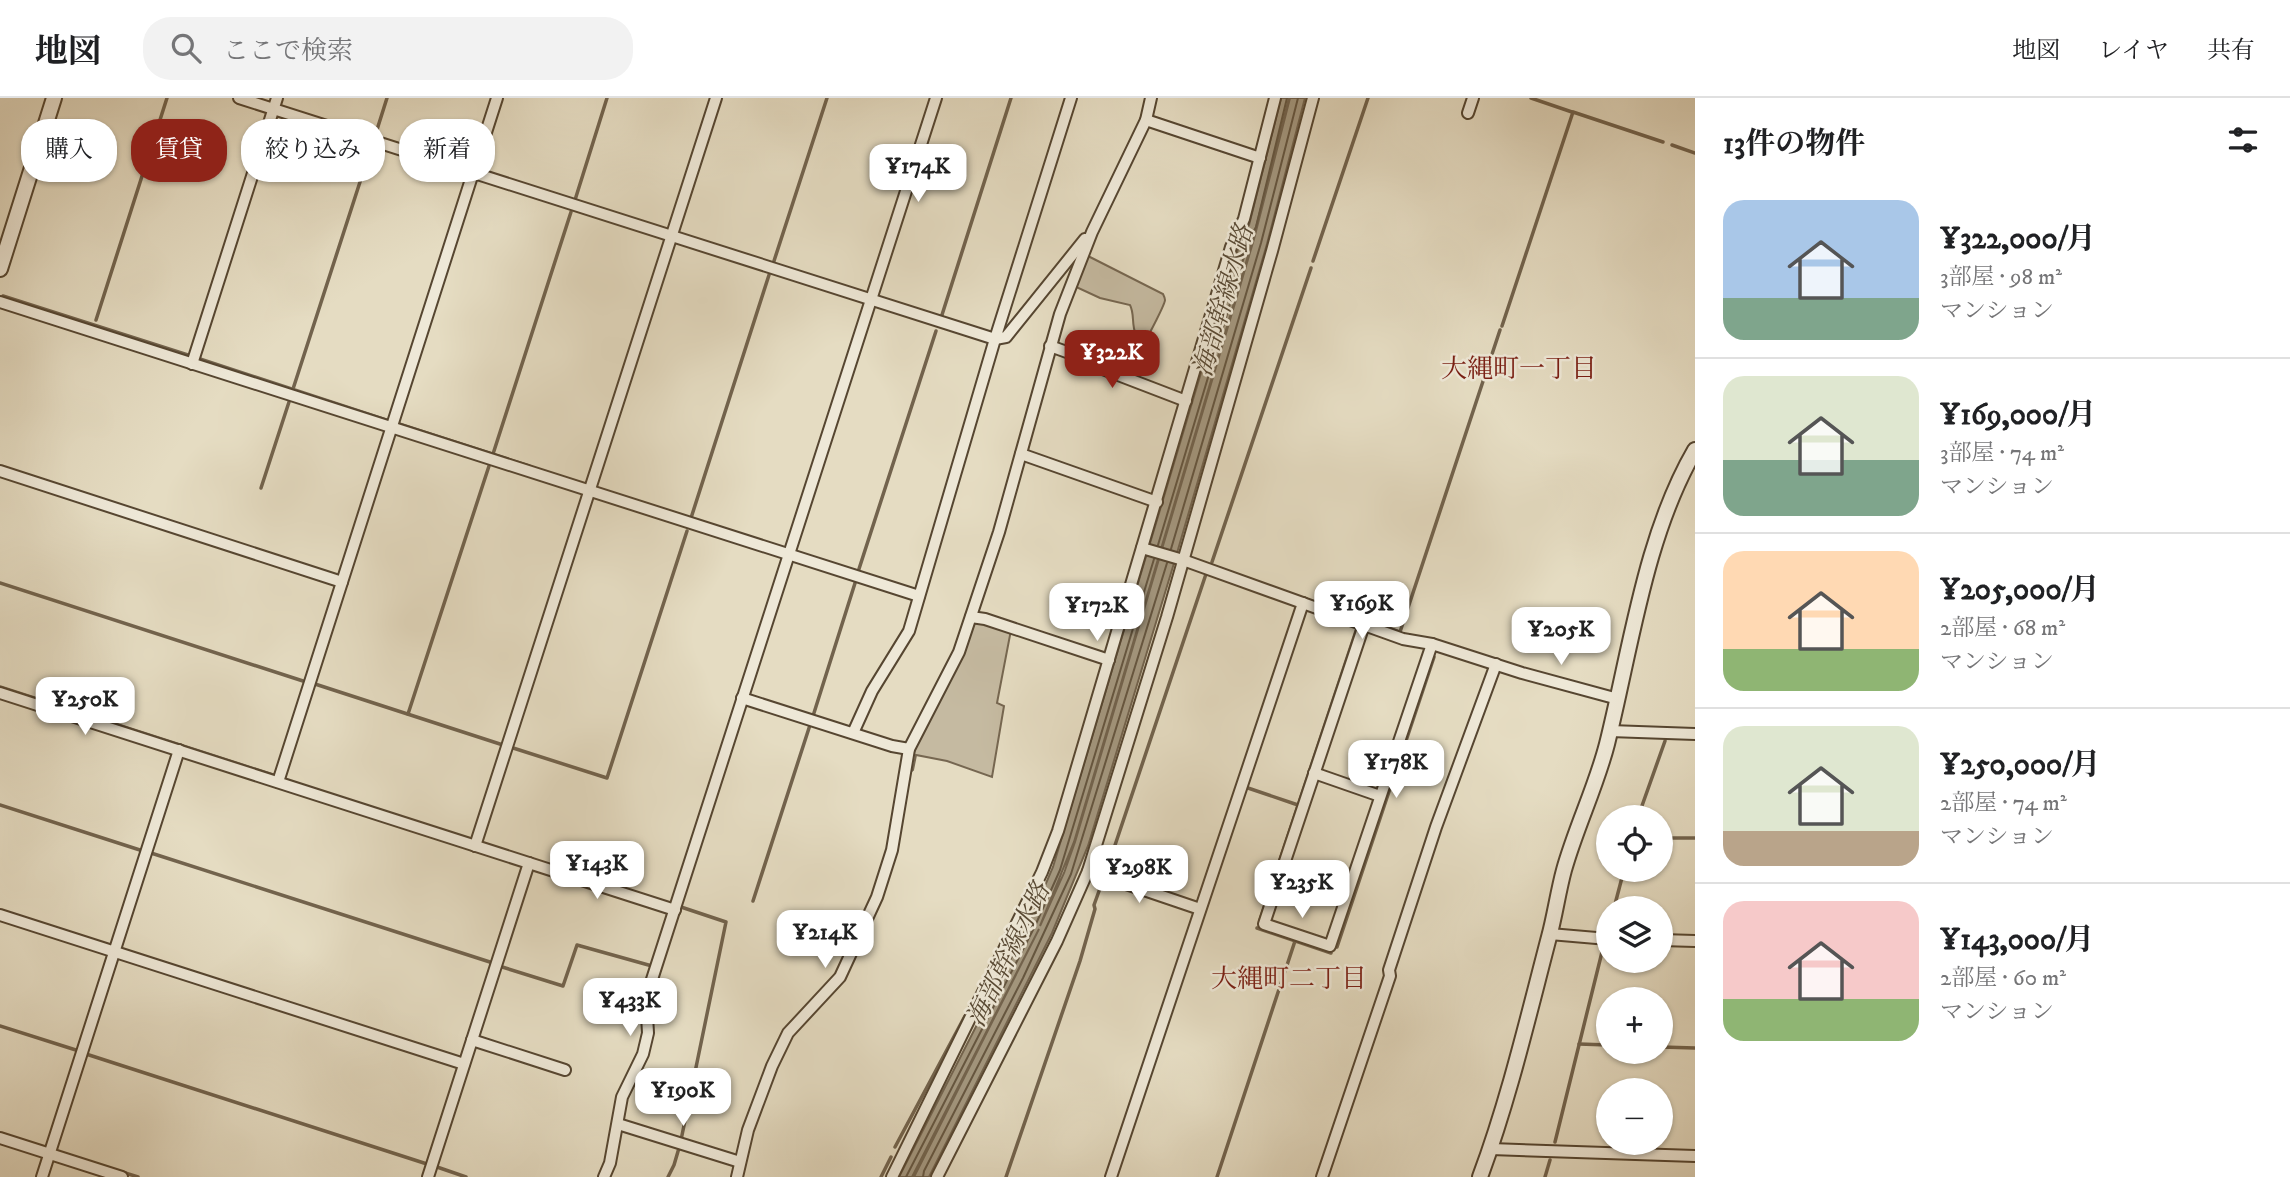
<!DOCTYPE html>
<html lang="ja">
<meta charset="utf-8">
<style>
:root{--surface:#fff;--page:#f2f2f2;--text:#202124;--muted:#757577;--line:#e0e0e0;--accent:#8f2418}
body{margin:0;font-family:"IM FELL DW Pica","Noto Serif JP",serif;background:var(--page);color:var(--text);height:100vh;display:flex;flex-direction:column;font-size:26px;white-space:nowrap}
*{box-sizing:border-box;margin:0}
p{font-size:23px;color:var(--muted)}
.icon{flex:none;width:38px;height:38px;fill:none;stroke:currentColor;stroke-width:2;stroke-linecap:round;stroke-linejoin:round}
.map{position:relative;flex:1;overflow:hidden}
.details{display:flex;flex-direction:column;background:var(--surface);width:595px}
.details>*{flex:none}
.hud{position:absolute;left:21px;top:21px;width:665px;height:63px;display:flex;gap:14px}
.tools{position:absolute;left:1596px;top:707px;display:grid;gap:14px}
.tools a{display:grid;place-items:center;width:77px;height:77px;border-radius:50%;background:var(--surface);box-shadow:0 2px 5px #0004;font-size:35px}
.price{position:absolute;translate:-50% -60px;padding:0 16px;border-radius:14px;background:#fff;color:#222;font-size:23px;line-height:46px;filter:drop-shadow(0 2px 4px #0008)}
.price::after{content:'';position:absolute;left:50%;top:42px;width:21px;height:16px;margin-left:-10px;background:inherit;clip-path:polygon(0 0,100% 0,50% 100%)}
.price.on{background:var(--accent);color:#fff}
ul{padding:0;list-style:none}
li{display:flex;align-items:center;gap:21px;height:175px;padding:0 28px}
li+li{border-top:2px solid var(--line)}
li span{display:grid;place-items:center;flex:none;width:196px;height:140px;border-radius:21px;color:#555}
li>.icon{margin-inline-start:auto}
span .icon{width:84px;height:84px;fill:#fffc;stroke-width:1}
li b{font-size:30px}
h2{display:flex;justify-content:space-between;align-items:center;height:84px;padding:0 28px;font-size:30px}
.pill{padding:0 24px;border-radius:28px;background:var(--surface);box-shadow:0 2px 5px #0004;font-size:24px;line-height:63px}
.pill.on{background:var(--accent);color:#fff}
header{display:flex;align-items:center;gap:42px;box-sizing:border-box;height:98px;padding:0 35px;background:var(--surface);border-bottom:2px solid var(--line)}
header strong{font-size:33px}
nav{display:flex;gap:38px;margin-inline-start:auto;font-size:24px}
.search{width:490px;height:63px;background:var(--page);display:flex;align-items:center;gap:18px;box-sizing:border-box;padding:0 24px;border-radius:28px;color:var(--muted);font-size:26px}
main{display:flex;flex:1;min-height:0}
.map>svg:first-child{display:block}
</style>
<header>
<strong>地図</strong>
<div class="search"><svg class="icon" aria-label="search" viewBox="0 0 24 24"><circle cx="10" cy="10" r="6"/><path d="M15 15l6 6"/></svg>ここで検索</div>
<nav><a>地図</a><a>レイヤ</a><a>共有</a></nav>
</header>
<main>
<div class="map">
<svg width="1695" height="1079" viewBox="0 0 1695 1079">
<rect width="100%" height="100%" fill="#e5dcc2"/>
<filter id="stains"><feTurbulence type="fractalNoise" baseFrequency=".00286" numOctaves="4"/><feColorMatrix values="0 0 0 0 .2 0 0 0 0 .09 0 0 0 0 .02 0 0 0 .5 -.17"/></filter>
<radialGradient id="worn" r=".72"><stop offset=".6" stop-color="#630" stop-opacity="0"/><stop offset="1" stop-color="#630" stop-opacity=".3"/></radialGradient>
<g fill="#c5baa1" stroke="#766751" stroke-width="2">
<path d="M1086,157L1163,196C1164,198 1165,200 1165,202C1165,206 1149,237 1146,241L1136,237C1131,226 1135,217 1130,207L1100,200L1074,188Z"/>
<path d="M981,524L1011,532L997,605L1004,608L992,679L947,663L916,657L913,672L908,676L911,653L971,530L975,525Z"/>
</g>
<path fill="#a49880" stroke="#72634d" stroke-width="2" d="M1281,0H1289L1253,141L1074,744L1040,828L1064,775L1075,744L1254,141L1290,0H1305L1267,146L1175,462L1088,748L1052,835L929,1079H914L1039,831L912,1079H899L1029,825L1053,769L1242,138L1249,127Z"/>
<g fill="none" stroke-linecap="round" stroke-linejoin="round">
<g stroke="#655640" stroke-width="2">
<path d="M1158,447L1249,142L1256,129L1287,0"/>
<path d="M1171,451L1261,145L1298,0"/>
<path d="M906,1079L1035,828L1060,772L1154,461"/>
<path d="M923,1079L924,1073L1023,880L1071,776L1167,465"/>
</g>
<g stroke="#72634d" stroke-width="3.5">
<path d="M1531,0L1572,14"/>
<path d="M375,38L387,0"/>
<path d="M1672,47L1695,55"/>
<path d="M575,102L607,0"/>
<path d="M1313,163L1368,0"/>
<path d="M773,166L827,0"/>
<path d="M3,198L191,258"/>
<path d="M941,220L1011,0"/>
<path d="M96,222L167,0"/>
<path d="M1502,228L1573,14L1663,44"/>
<path d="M200,261L386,322"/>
<path d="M293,291L371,50"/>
<path d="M399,326L529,368"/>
<path d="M493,356L571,114"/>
<path d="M261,390L289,304"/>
<path d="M691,420L769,177"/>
<path d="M1212,464L1311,170"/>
<path d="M854,472L858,474L936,233"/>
<path d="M0,485L303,583"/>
<path d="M1382,528L1400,534L1500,232"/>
<path d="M315,586L503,647"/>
<path d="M0,589L276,678"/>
<path d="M408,616L489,368"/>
<path d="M813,618L856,482"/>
<path d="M510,649L607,680L687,433"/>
<path d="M1245,689L1298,707"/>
<path d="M0,707L143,753"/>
<path d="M1638,719L1665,643"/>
<path d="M1661,740H1695"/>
<path d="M151,755L493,865"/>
<path d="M1106,774L1206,476"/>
<path d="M753,803L810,627"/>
<path d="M678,808L726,824L681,1042"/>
<path d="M1614,810L1624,772"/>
<path d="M1260,822L1357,530"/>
<path d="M1257,830L1331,855"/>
<path d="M1608,833V831"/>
<path d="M1337,849L1434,559"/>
<path d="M499,868L563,888L577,847L652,868"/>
<path d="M0,928L79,953"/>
<path d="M1579,946L1608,947"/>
<path d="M1661,949L1695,950"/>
<path d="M86,956L427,1066"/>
<path d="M1555,1044L1604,846"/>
<path d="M895,1049L965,918"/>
<path d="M437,1069L466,1079"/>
<path d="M122,1074L138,1079"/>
<path d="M668,1079L674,1067L679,1050"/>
<path d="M881,1079L891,1059"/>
<path d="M1006,1079L1080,863L1095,811L1094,807L1103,782"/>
<path d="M1217,1079L1295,843"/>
<path d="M1545,1079L1550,1062"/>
</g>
<g stroke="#564631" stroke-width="14">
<g id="minor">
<path d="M239,0L995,241L1006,239L1085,141"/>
<path d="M1468,15L1473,0"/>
<path d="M1146,22L1260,60"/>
<path d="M0,204L919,498"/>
<path d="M1050,248L1086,261L1100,270L1186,303"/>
<path d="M192,266L277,0"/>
<path d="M1021,356L1157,404"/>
<path d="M0,373L342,484"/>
<path d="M1142,450L1183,462L1403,541L1432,546L1522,575L1618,601"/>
<path d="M971,519L985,521L1109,562"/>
<path d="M1364,527L1264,826L1330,848L1432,546"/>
<path d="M0,595L675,812"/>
<path d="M742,600L892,648L909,651"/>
<path d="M1610,633L1695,636"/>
<path d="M853,635L872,593L909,533L995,241L1071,0"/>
<path d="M1314,675L1380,698"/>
<path d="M278,684L497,0"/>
<path d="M475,748L716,0"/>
<path d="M1088,773L1200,811"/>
<path d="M0,817L464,966"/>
<path d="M1550,836L1608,841"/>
<path d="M1661,842L1695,843"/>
<path d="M472,942L565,972"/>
<path d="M618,1026L740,1064"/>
<path d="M0,1040L122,1079"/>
<path d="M1491,1051L1695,1058"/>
<path d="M42,1079L179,652"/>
<path d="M428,1079L529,765"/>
<path d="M604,1079L610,1065L622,999L643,956L648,935L646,900L936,0"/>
<path d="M737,1079L748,1032L772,968L788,935L840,879L877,799L892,752L909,651L959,554L999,434L1060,216L1092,134L1146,22L1151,0"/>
<path d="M892,1079L1042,774L1058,733L1231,149L1244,121L1275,0"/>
<path d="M937,1079L1057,843L1088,773L1167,519L1272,153L1313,0"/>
<path d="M1111,1079L1303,505"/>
<path d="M1322,1079L1390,878L1389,872L1436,729L1496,566"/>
</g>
</g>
<g stroke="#564631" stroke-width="18">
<g id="tertiary">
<path d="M0,171L54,0"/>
<path d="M1480,1079C1509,1001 1528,919 1549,839C1555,817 1558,794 1564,772C1576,729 1596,689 1607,646C1631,550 1645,438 1695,352"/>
</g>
</g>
<use href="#minor" stroke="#eee8d7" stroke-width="10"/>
<use href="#tertiary" stroke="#eee8d7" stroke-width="14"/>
</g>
<g text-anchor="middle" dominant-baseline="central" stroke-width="5" stroke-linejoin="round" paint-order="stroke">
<g font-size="26" font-style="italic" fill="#584934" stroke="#eee8d7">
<text transform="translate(1224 203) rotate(-74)">海部幹線水路</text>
<text transform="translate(1009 857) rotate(-64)">海部幹線水路</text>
</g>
<g font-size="26" fill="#7a1f14" stroke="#eee8d7">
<text x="1519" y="271">大縄町一丁目</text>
<text x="1289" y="881">大縄町二丁目</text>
</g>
</g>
<rect width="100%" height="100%" filter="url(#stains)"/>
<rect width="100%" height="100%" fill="url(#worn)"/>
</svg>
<div class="tools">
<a><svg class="icon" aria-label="locate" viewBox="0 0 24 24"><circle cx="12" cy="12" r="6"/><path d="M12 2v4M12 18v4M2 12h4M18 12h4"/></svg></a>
<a><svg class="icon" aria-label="layers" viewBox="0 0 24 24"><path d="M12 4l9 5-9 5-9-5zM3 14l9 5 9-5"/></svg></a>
<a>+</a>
<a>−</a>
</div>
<b class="price" style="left:918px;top:106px">¥174K</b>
<b class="price on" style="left:1112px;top:292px">¥322K</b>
<b class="price" style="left:1362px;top:543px">¥169K</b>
<b class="price" style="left:1097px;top:545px">¥172K</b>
<b class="price" style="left:1561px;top:569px">¥205K</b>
<b class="price" style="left:85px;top:639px">¥250K</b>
<b class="price" style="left:1396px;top:702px">¥178K</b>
<b class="price" style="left:597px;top:803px">¥143K</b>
<b class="price" style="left:1139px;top:807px">¥298K</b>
<b class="price" style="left:1302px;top:822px">¥235K</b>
<b class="price" style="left:825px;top:872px">¥214K</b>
<b class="price" style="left:630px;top:940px">¥433K</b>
<b class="price" style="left:683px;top:1030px">¥190K</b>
<div class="hud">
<a class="pill">購入</a>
<a class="pill on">賃貸</a>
<a class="pill">絞り込み</a>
<a class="pill">新着</a>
</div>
</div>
<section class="details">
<h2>13件の物件<svg class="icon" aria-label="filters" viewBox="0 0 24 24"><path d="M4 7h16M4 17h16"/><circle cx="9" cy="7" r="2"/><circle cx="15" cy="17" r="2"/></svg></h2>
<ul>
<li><span style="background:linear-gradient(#a9c7e8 70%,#7fa58c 0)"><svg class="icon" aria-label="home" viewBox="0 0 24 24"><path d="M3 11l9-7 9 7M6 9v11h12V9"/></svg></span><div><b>¥322,000/月</b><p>3部屋 · 98 m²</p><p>マンション</p></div></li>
<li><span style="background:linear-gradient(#dfe7d0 60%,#7fa58c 0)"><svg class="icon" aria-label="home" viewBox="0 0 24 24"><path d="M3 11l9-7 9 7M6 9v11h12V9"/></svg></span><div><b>¥169,000/月</b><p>3部屋 · 74 m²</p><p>マンション</p></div></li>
<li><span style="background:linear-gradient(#ffd9b3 70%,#8fb573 0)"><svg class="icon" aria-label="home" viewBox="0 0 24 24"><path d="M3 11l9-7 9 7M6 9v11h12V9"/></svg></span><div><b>¥205,000/月</b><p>2部屋 · 68 m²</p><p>マンション</p></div></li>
<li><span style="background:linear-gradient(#dfe7d0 75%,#b9a48a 0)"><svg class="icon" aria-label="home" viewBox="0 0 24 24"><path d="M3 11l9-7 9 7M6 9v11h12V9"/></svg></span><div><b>¥250,000/月</b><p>2部屋 · 74 m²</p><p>マンション</p></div></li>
<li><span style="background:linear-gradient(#f6c9c9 70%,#8fb573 0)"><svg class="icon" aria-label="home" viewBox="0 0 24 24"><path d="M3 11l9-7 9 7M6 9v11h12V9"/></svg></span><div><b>¥143,000/月</b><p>2部屋 · 60 m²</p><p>マンション</p></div></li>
</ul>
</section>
</main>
